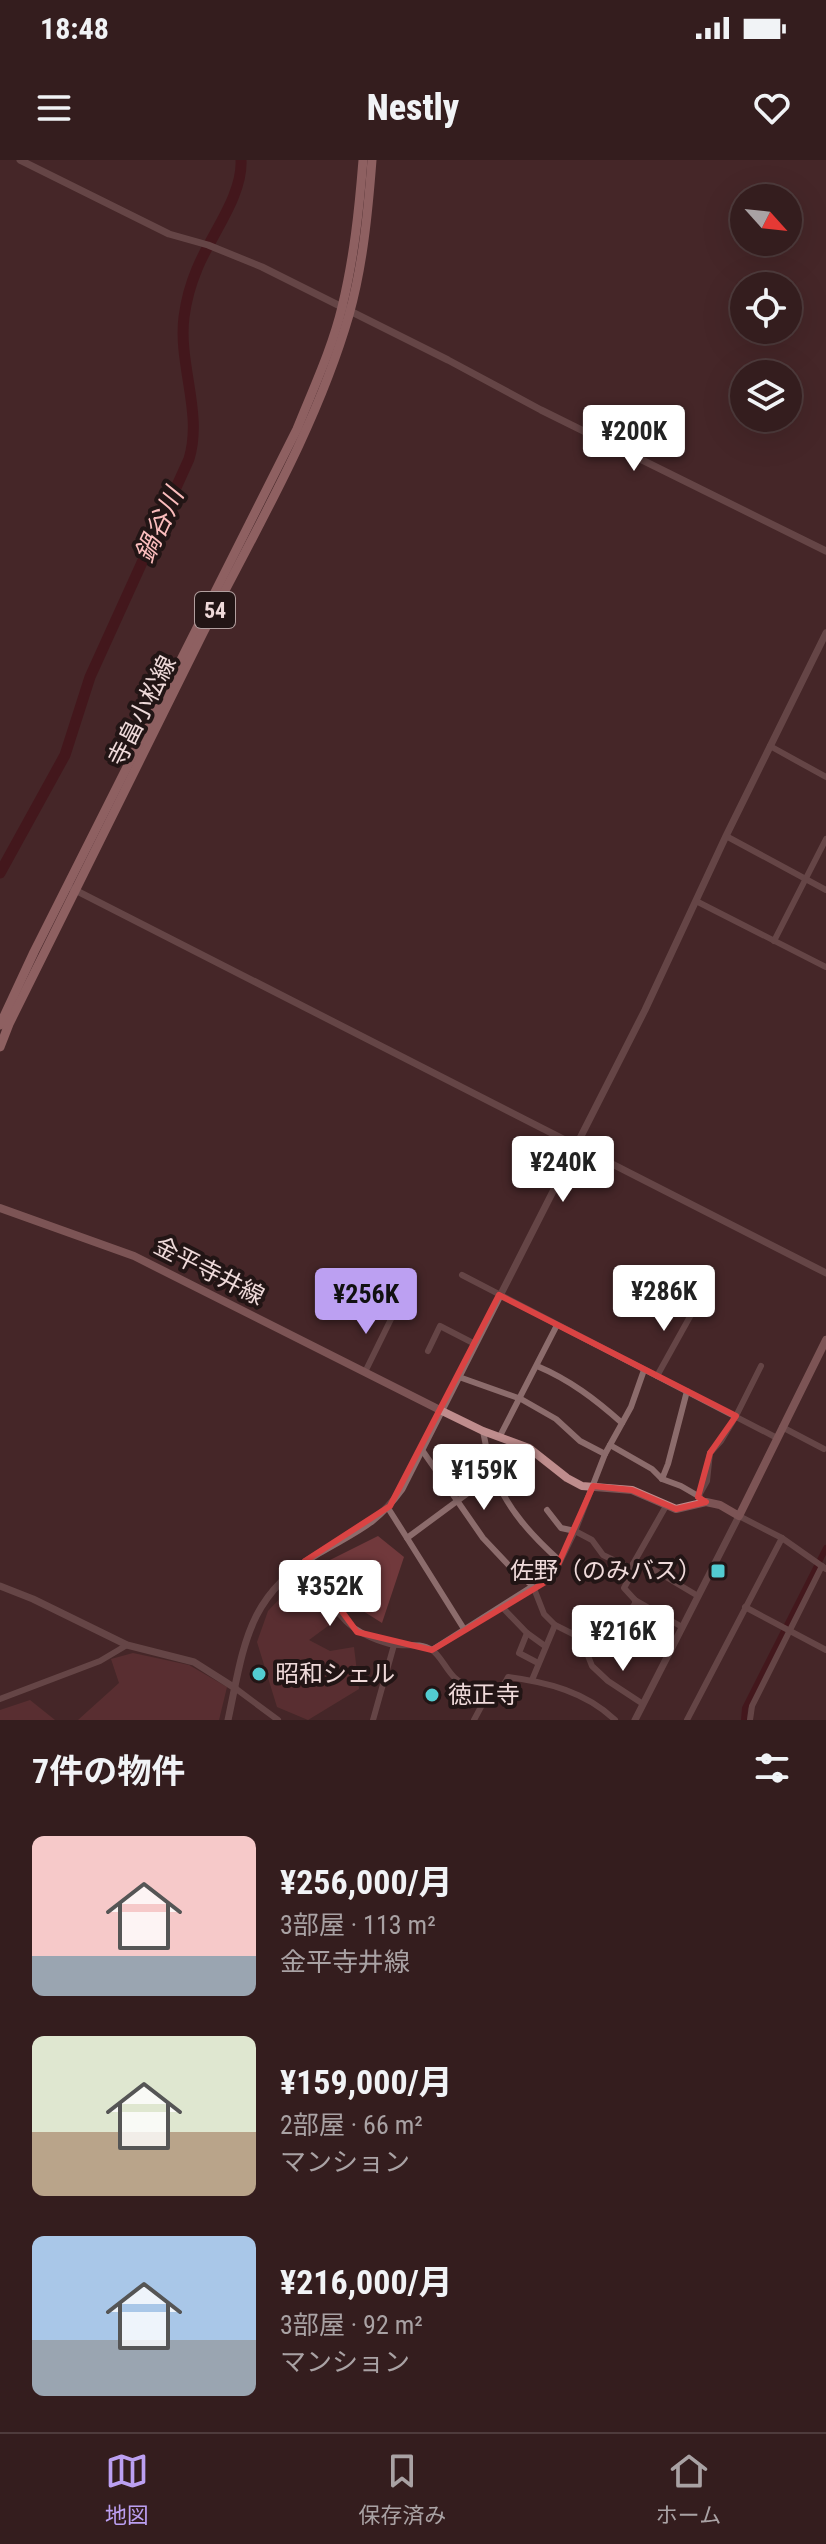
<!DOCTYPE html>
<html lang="ja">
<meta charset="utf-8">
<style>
:root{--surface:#341d1e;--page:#3f2a2b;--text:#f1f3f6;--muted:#a9a2a4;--line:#4e3b3c;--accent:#bca0f2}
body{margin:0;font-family:"Roboto Condensed","Noto Sans JP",sans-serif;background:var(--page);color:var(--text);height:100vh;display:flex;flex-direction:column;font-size:30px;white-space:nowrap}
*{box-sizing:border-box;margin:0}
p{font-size:26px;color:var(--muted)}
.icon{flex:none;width:44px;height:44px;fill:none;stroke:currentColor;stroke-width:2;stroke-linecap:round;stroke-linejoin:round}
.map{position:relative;height:1560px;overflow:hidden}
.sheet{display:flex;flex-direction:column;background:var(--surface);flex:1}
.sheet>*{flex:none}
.needle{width:52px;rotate:117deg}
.buttons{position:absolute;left:730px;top:24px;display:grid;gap:16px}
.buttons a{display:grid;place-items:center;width:72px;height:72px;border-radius:50%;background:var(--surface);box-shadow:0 8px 32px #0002,0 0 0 2px var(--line);font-size:40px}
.price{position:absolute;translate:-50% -68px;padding:0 18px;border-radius:8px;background:#fff;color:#222;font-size:26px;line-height:52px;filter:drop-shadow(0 2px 4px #0008)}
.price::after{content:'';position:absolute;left:50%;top:48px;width:24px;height:18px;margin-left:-12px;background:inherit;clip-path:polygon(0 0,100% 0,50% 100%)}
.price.on{background:var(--accent);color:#111}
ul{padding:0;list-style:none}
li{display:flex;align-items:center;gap:24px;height:200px;padding:0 32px}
li span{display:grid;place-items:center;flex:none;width:224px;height:160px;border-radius:12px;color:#555}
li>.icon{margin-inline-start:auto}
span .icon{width:96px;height:96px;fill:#fffc;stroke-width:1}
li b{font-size:34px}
h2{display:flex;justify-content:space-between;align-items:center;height:96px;padding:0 32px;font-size:34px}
.status{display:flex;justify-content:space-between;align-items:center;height:56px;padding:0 40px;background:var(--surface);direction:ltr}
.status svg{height:22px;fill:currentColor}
header{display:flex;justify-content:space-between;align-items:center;height:104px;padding:0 32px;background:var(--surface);font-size:36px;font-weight:800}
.menu{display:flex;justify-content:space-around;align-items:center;height:112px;border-top:2px solid var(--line);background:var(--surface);font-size:22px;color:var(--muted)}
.menu a{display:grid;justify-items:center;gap:4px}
.menu .on{color:var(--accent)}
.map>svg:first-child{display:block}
</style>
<div class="status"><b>18:48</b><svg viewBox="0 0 49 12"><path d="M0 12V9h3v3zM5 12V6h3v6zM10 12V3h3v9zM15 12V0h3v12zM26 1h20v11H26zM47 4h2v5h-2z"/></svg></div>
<header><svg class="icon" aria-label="menu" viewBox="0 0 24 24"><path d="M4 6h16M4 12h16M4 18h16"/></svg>Nestly<svg class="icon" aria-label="heart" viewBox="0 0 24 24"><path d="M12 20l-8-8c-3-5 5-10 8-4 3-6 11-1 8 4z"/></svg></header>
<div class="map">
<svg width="826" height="1560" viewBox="0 0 826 1560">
<rect width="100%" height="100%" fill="#452728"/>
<g fill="#71393c">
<path d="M378,1376L404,1397L382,1463L352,1444L316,1407Z"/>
<path d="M304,1413L336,1460L309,1480L330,1491L354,1487L359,1529L308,1560L277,1547L257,1482L268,1451Z"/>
<path d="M133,1493L189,1505L227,1527L219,1560H78L119,1523L111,1499Z"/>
<path d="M30,1540L55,1560H0V1550Z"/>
</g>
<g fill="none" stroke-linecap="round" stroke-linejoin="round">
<path stroke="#42050f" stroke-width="6" d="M744,1560L745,1548L826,1388"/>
<path stroke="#42050f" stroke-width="11" d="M0,713L65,595L90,517L189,299C203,253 178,204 184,157C186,142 191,123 197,109C210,76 243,36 241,0"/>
<g stroke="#8c6c6c" stroke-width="6">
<path d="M770,586L826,617"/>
<path d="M726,676L826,730"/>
<path d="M696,741L826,807"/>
<path d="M774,781L826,679"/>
<path d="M462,1115L777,1278"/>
<path d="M428,1191L440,1166L475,1184"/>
<path d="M537,1206C570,1220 595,1239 622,1263"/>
<path d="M365,1212L394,1153"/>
<path d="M657,1216L697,1144"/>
<path d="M459,1217L521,1239L556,1259L580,1281L605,1294"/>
<path d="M782,1267L824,1289"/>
<path d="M483,1271C486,1285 488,1301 494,1315C508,1350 532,1376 560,1401"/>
<path d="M500,1276L557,1165"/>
<path d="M610,1285L652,1309L662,1319L681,1326L700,1337"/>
<path d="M422,1290L483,1378L514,1411L533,1426L544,1454L555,1465L581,1478L592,1506L608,1521L643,1544"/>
<path d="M662,1319L668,1304L687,1231"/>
<path d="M698,1337L707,1321L710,1293L721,1281L736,1256L761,1206"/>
<path d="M388,1348L407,1378L529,1288"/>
<path d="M547,1350L561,1368L575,1371L592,1380L603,1395L634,1410"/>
<path d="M739,1356L782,1378L826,1409"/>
<path d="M407,1378L464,1469"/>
<path d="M305,1401C333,1442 337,1470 390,1484C403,1488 418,1481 432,1490C441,1496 446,1510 455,1518C466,1528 487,1536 501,1527C504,1525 506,1521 508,1517C547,1522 586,1532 615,1560"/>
<path d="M633,1404L651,1408L698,1436"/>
<path d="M635,1440L682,1467"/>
<path d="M502,1447L527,1473L545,1486"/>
<path d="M745,1447L826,1490"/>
<path d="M527,1473L519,1493L538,1503"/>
<path d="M432,1490L533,1426L552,1418L575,1371L605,1294L631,1247L644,1210"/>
<path d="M588,1494L612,1472L635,1444V1440L624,1428L634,1410L633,1404L666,1346"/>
<path d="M532,1520L555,1465"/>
<path d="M235,1528L278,1560"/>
<path d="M0,1539L100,1501L127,1485"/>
<path d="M373,1560L394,1485"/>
<path d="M474,1560L490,1530"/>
<path d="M687,1560L782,1378"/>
<path d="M750,1560L752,1546L822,1406"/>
</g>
<g stroke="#8c6c6c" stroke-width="7">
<path d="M20,0L169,74L208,85L262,107L448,200L541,250L826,391"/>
<path d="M73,729L826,1113"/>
<path d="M0,1426L33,1439L127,1485L194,1502L235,1528"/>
<path d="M228,1560C244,1485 247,1435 319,1393C356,1371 376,1365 402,1329L645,850L726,676L826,473"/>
<path d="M635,1560L739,1356"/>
</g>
<path stroke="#bf8d8d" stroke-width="8" d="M0,1048L134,1096L442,1251L483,1271L529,1288L567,1318L582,1326L632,1330L676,1349L706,1342L720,1345L739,1356L826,1180"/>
<g stroke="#e6a6a7" stroke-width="9">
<path d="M0,865L34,792L297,269C313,229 332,189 342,147C354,98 359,50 363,0"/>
<path d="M0,887L9,864C72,736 136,608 200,479C253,374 316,269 349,155C363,105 368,52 372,0"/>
</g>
</g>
<path d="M0 0H826V1560H0ZM499,1135L736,1256L710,1293L698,1337L706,1342L676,1349L632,1330L593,1326L552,1418L432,1490L357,1472L305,1401L390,1346Z" fill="#452728" fill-opacity=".55" fill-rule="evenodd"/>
<path fill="none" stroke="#da4343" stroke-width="6" stroke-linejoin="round" d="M499,1135L736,1256L710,1293L698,1337L706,1342L676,1349L632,1330L593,1326L552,1418L432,1490L357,1472L305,1401L390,1346Z"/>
<g fill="#52ccd1" stroke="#221515" stroke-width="3">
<rect x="710" y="1403" width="16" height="16" rx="4"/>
<circle cx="259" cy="1514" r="8"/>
<circle cx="432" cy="1535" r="8"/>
</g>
<g text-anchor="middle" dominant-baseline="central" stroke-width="8" stroke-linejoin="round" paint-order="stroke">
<rect fill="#221515" stroke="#b29f9f" stroke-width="2" x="195" y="432" width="40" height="36" rx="6"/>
<g font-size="22" font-weight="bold" fill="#efdada">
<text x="215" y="450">54</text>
</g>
<g font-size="24" fill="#efdada" stroke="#221515">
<text transform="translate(142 551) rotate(-63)">寺畠小松線</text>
<text transform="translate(209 1111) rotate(27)">金平寺井線</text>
</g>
<g font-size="24" fill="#efdada" stroke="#221515" text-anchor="start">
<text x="702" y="1411" text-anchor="end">佐野（のみバス）</text>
<text x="275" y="1514">昭和シェル</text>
<text x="448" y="1535">徳正寺</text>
</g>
<g font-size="26" font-style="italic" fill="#fbbdbd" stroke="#221515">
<text transform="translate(159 365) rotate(-65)">鍋谷川</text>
</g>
</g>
</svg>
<div class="buttons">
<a><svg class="needle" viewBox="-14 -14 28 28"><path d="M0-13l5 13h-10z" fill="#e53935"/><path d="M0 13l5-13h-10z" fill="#a9a2a4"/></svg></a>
<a><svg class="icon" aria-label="locate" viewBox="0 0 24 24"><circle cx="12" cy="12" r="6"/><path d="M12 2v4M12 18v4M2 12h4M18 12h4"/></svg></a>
<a><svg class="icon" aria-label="layers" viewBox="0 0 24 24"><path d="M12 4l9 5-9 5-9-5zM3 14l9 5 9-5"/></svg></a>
</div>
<b class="price" style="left:634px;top:313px">¥200K</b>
<b class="price" style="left:563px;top:1044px">¥240K</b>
<b class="price" style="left:664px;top:1173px">¥286K</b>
<b class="price on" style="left:366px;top:1176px">¥256K</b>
<b class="price" style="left:484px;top:1352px">¥159K</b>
<b class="price" style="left:330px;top:1468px">¥352K</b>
<b class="price" style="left:623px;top:1513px">¥216K</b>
</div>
<section class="sheet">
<h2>7件の物件<svg class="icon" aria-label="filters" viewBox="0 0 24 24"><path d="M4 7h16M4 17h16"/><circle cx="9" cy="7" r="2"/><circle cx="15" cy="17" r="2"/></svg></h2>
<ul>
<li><span style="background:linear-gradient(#f6c9c9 75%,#9aa5b1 0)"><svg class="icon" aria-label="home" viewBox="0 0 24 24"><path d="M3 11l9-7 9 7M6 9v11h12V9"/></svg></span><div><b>¥256,000/月</b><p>3部屋 · 113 m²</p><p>金平寺井線</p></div></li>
<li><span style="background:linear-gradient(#dfe7d0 60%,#b9a48a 0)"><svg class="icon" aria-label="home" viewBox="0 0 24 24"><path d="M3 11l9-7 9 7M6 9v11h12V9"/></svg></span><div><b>¥159,000/月</b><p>2部屋 · 66 m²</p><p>マンション</p></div></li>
<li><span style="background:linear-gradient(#a9c7e8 65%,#9aa5b1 0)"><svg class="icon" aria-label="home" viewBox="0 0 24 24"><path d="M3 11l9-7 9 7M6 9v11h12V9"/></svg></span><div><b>¥216,000/月</b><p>3部屋 · 92 m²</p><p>マンション</p></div></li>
</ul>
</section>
<nav class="menu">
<a class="on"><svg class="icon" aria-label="map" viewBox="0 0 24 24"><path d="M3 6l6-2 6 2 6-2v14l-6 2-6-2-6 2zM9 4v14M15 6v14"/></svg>地図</a>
<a><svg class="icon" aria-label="saved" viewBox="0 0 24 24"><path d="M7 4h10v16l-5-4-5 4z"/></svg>保存済み</a>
<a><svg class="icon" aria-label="home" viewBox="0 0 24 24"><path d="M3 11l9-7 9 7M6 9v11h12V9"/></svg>ホーム</a>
</nav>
